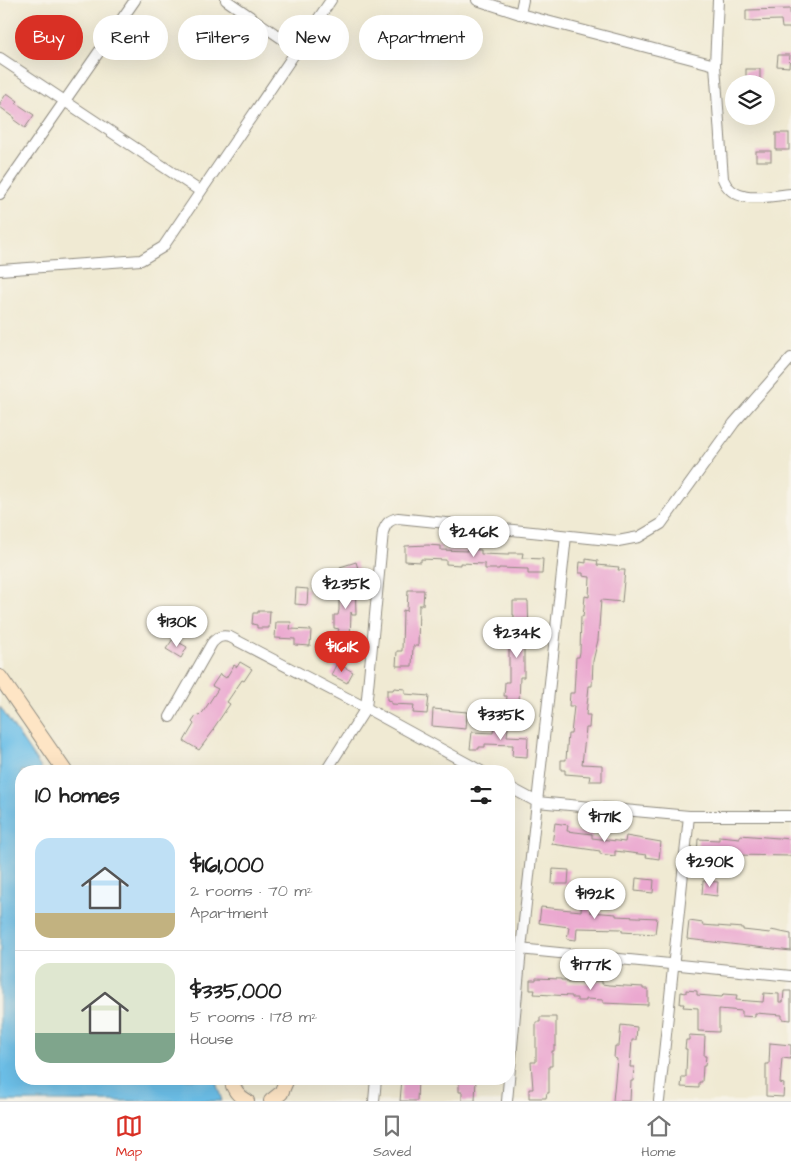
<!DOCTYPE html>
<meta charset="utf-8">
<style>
:root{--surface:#fff;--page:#f6f6f6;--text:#222;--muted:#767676;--line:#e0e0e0;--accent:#d93025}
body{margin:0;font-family:"Architects Daughter",sans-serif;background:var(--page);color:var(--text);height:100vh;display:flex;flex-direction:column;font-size:19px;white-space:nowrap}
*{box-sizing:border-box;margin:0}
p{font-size:16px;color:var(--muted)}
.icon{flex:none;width:28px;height:28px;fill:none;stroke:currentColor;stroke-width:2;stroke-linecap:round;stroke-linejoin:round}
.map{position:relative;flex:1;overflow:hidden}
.side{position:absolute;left:15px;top:765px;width:500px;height:320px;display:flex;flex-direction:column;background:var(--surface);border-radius:20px;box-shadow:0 5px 20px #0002}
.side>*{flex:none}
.banner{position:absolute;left:15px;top:15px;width:500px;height:45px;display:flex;gap:10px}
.controls{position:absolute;left:725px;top:75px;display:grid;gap:10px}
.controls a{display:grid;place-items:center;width:50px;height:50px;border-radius:50%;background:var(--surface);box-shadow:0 5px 20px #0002;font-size:25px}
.price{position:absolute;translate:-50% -42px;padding:0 11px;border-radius:18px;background:#fff;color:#222;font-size:16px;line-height:32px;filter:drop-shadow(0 1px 2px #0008)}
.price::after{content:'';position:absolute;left:50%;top:30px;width:15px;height:11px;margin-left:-8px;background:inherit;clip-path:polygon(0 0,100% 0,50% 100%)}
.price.current{background:var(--accent);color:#fff}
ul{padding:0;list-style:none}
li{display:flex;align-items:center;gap:15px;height:125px;padding:0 20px}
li+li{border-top:1px solid var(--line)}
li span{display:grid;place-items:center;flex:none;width:140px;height:100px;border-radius:15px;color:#555}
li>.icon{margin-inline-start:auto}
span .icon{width:60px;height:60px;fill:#fffc;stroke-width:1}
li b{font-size:21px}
h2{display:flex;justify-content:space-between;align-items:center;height:60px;padding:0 20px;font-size:21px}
.pill{padding:0 18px;border-radius:22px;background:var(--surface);box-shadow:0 5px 20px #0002;font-size:18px;line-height:45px}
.pill.current{background:var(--accent);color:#fff}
.tabs{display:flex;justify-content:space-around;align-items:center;height:70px;border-top:1px solid var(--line);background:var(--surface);font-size:14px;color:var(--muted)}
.tabs a{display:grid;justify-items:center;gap:2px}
.tabs .current{color:var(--accent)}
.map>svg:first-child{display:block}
</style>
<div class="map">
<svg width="791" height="1101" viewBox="0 0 791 1101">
<rect width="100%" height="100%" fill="#f7f3e8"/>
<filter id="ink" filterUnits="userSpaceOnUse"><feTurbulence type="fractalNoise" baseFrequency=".02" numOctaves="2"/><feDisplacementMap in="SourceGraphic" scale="10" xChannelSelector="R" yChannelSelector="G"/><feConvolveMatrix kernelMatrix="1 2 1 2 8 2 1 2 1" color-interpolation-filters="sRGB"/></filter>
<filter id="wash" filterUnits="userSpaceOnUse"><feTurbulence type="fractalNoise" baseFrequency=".0096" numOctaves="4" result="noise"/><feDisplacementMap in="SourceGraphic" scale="20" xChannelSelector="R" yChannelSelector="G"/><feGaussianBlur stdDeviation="1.12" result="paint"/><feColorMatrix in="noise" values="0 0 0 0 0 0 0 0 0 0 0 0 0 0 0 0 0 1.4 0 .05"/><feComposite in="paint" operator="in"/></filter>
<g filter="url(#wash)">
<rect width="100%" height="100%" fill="#f0ead3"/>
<path fill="#6cbfe8" stroke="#4c758a" d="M0,707L43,771H21V1079H215L222,1101H0Z"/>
<g id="blocks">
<g fill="#eba8d0">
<path d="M790,9L791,28H782L781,20L746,21V10Z"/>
<path d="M778,55H790L789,67L777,66Z"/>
<rect x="746" y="69" width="14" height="11"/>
<path d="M7,93L18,101L16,103L34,115L25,128L14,120L15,118L0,107V103Z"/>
<rect x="776" y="133" width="13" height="17"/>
<rect x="756" y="151" width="15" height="10"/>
<path d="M428,545L441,546V550L467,551V549L481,550V554L508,555V553H523L522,558L543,559L542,574H528V569L499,568V569H485V564L460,563V565L446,564V560L421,559V562L405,561V546Z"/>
<path d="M586,559L598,561L597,565L619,567L618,570H625L622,602L601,600L598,640L593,661L592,686H589L586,715H590L589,728H586L582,764L602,765V781H589L590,776L565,774V770H561V760H566L568,734H571L574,706H569L570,693H574L576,657H579L580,652L581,616L583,617L585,596L589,597L590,577L583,576V573H579L580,562L586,563Z"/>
<path d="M356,562L360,575L355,576L356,615H352L351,612L350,642L352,643L347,656L331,650L339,629L334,628V615H338L339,610V590H346L340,567Z"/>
<path d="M296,588L308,589L307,605L295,604Z"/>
<path d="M408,590H424L423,605H419L418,646H413L412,666H396L397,651H402L403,610L407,611Z"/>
<path d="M513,601H528L529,637L524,636V677H520L519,703H522L521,717L505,716L507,696H504L505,682H509V642H513L514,615H513Z"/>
<path d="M258,611H270L269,628H257V625L252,624L253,613H258Z"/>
<path d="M276,622H291L290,629L311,630L310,646L295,645V639L275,638Z"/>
<path d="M173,639L187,647L181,658L166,649Z"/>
<path d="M240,662L252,669L244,681L242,680L227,702L230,704L213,729L214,730L199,750L184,741L194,724L192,722L197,715L199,716L203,712L218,689L212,686L220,674L226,678L234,665L237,667Z"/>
<path d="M337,663L353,672L347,683L331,675Z"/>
<path d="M394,688L405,689V694L429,696L427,714L413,713L414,705L391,704V701L387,700V690H393Z"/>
<path d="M433,709L467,712L466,729L432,726Z"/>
<path d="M494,727L508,728L507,736L528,737L527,757L512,756L513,745L485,744V747H479V749H470L472,732L493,733Z"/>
<path d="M555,823L568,825L567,831L592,834V838L625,842L626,836L661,842L659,859L646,857L647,855L615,851V856L600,854V851L552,844Z"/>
<path d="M740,835L791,839V856L733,855L732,857L697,856L698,839L719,840V836L740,838Z"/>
<path d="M553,869L569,870L568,884H552Z"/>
<path d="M636,878L654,880L653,893L635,891Z"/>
<path d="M703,881L718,882L717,896L702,894Z"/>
<path d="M582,896H591L590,912L616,914V916L657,918L655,934L622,932V929L577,928L576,940L567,939L569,927L539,923L541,907L581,911Z"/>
<path d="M689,921L703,923L702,925L743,928V930L770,933L771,930L791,934V951L687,939Z"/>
<path d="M536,978L561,979V980H567V983H594V981H602V984L609,985L643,987V989H648V1005L603,1003V1000L586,999V1001H577V998H572V996L534,994L535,990H530V980H536Z"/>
<path d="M686,990L697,991V995L722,997L723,994L737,995L736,1000L763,1002L764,993L779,994V1002H783L784,991H791V1020L782,1019V1015L755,1013V1017L742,1016V1011L719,1009V1032L698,1031V1008L683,1007L684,1004H680L681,992L686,993Z"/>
<path d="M540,1017H556V1046H554V1051H552V1066H549V1093H547L546,1098H529V1089H533L531,1062H536V1022H540Z"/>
<path d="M621,1025L637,1027L636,1040H632L630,1067H634L633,1081H631L630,1101H613L617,1059L614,1058L615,1046H619Z"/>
<path d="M689,1035L705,1036L704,1056H706L705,1066H703L702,1082H699V1088L681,1087L682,1077H686V1073L687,1049H685L686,1040H689Z"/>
<path d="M770,1043L791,1045V1059L782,1058L780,1083L784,1084L783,1097L766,1096V1064H769Z"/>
<path d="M402,1079H418L417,1101H400Z"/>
<path d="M459,1079H476L475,1101H462V1092H459Z"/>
</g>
</g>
</g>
<g filter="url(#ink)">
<use href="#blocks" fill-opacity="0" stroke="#8e8a7f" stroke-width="1"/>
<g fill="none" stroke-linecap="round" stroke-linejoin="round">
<g stroke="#8e8a7f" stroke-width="12">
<g id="minor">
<path d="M226,0L297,49"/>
<path d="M477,0L520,14L715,65"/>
<path d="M718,0L715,65L723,179C734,206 767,196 791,194"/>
<path d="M520,14L523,0"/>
<path d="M0,58L200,191"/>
<path d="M0,194L135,0"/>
<path d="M0,270L141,260L163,247L331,0"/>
<path d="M170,717L212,643C218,637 221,635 230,637L366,708L481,771"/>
<path d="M326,771L366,708L383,532C386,523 389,520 398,518L618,541L639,537L661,524L734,423L791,358"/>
<path d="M509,787L537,802L689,816H791"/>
<path d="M509,948L791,976"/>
<path d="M374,1101L376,1079"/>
<path d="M507,1101L521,949L566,536"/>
<path d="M659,1101L689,816"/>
</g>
</g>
<g stroke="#8e8a7f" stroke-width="16">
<g id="secondary">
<path d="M0,677L65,771"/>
<path d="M231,1079C233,1089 238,1096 247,1101"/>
<path d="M271,1101L281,1093L287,1079"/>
</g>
</g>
<use href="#minor" stroke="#fff" stroke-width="10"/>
<use href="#secondary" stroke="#fee5c5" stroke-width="14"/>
</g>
</g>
</svg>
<div class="controls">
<a><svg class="icon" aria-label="layers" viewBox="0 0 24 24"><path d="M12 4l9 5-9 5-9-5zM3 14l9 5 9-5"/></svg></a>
</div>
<b class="price" style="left:474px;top:558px">$246K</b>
<b class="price" style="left:346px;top:610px">$235K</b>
<b class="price" style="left:177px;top:648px">$130K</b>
<b class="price" style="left:517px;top:659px">$234K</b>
<b class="price current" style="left:342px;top:673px">$161K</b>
<b class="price" style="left:501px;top:741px">$335K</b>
<b class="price" style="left:605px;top:843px">$171K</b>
<b class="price" style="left:710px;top:888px">$290K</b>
<b class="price" style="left:595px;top:920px">$192K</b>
<b class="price" style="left:591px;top:991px">$177K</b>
<div class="banner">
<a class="pill current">Buy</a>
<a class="pill">Rent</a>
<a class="pill">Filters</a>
<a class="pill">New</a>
<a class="pill">Apartment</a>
</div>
<section class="side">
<h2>10 homes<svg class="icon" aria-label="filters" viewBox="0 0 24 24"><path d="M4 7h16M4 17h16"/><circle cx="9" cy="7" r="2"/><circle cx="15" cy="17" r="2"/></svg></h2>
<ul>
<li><span style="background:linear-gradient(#bfe0f5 75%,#c2b280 0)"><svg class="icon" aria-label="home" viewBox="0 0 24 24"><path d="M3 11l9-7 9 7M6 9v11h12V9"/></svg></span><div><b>$161,000</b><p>2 rooms · 70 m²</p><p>Apartment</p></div></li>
<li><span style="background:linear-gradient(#dfe7d0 70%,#7fa58c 0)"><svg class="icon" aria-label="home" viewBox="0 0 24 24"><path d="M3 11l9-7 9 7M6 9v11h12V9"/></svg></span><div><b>$335,000</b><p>5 rooms · 178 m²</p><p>House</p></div></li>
</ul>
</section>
</div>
<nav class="tabs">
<a class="current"><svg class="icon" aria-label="map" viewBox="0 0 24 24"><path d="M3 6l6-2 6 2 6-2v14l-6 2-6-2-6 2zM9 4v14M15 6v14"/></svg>Map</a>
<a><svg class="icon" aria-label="saved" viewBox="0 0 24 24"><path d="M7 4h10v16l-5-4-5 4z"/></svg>Saved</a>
<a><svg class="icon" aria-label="home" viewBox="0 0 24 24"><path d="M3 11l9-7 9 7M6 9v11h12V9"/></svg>Home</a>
</nav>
